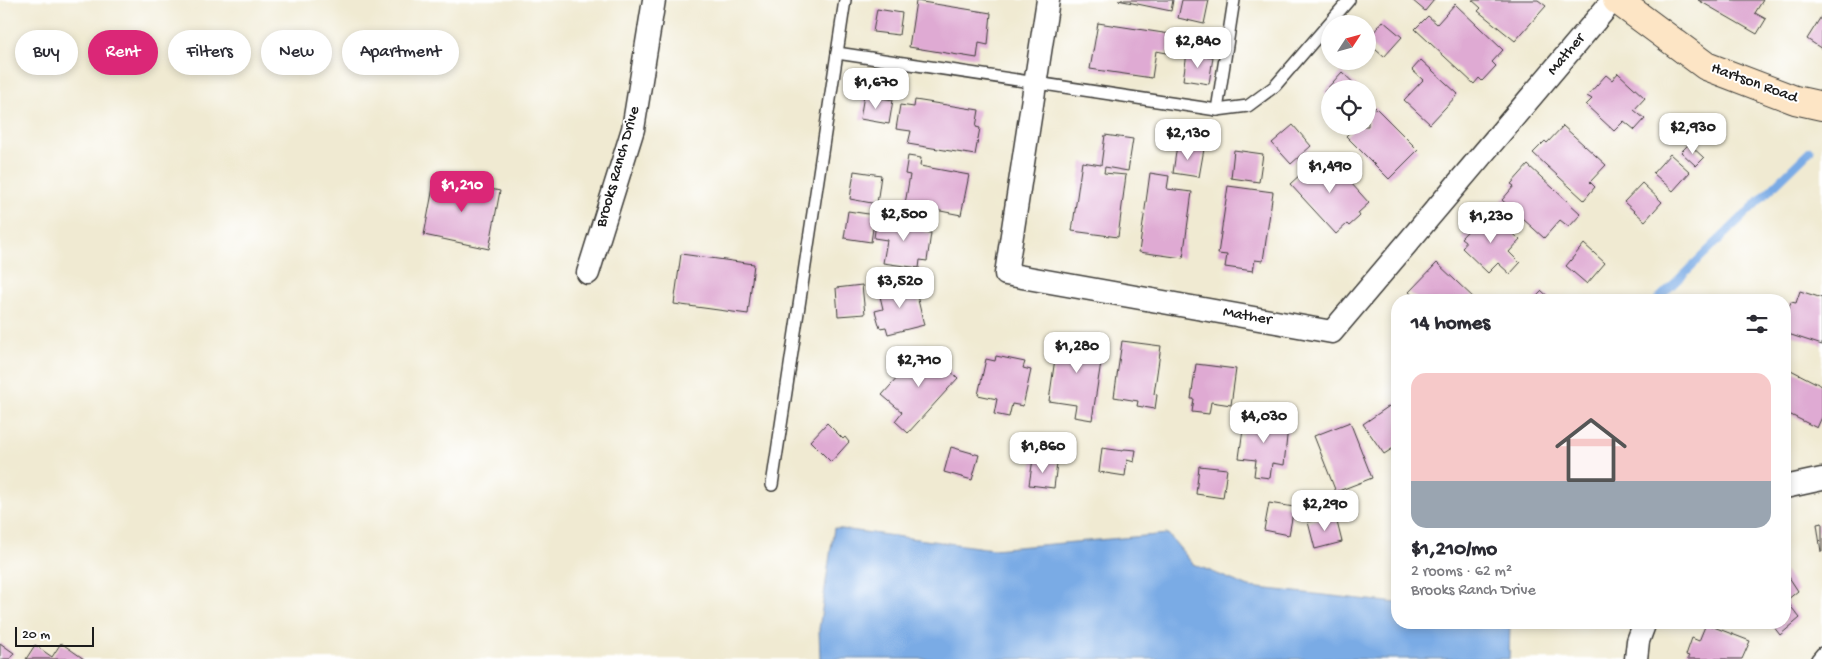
<!DOCTYPE html>
<meta charset="utf-8">
<style>
:root{--surface:#fff;--page:#f7f7f7;--text:#2b2b33;--muted:#7c7c81;--accent:#db2777}
body{margin:0;font-family:"Gochi Hand",sans-serif;background:var(--page);color:var(--text);height:100vh;display:flex;flex-direction:column;font-size:19px;white-space:nowrap}
*{box-sizing:border-box;margin:0}
p{font-size:16px;color:var(--muted)}
.icon{flex:none;width:28px;height:28px;fill:none;stroke:currentColor;stroke-width:2;stroke-linecap:round;stroke-linejoin:round}
.map{position:relative;flex:1;overflow:hidden}
.drawer{position:absolute;left:1391px;top:294px;width:400px;height:335px;display:flex;flex-direction:column;background:var(--surface);border-radius:20px;box-shadow:0 2px 8px #0003}
.drawer>*{flex:none}
.top-card{position:absolute;left:15px;top:30px;width:475px;height:45px;display:flex;gap:10px}
.needle{width:32px;rotate:54deg}
.buttons{position:absolute;left:1321px;top:15px;display:grid;gap:10px}
.buttons a{display:grid;place-items:center;width:55px;height:55px;border-radius:50%;background:var(--surface);box-shadow:0 2px 8px #0003;font-size:25px}
.scale{position:absolute;left:15px;bottom:12px;width:79px;box-sizing:border-box;padding-left:5px;border:2px solid #1c1c1c;border-top:0;font-size:14px;line-height:18px;white-space:nowrap;color:#1c1c1c;-webkit-text-stroke:4px #fff;paint-order:stroke}
.price{position:absolute;translate:-50% -42px;padding:0 11px;border-radius:10px;background:#fff;color:#222;font-size:16px;line-height:32px;filter:drop-shadow(0 1px 2px #0008)}
.price::after{content:'';position:absolute;left:50%;top:30px;width:15px;height:11px;margin-left:-8px;background:inherit;clip-path:polygon(0 0,100% 0,50% 100%)}
.price.selected{background:var(--accent);color:#fff}
ul{padding:0;list-style:none}
li{display:grid;align-content:center;gap:10px;height:265px;padding:0 20px}
li span{display:grid;place-items:center;height:155px;border-radius:15px;color:#555}
li>.icon{margin-inline-start:auto}
span .icon{width:90px;height:90px;fill:#fffc;stroke-width:1}
li b{font-size:21px}
h2{display:flex;justify-content:space-between;align-items:center;height:60px;padding:0 20px;font-size:21px}
.pill{padding:0 18px;border-radius:22px;background:var(--surface);box-shadow:0 2px 8px #0003;font-size:18px;line-height:45px}
.pill.selected{background:var(--accent);color:#fff}
.map>svg:first-child{display:block}
</style>
<div class="map">
<svg width="1822" height="659" viewBox="0 0 1822 659">
<rect width="100%" height="100%" fill="#fff"/>
<filter id="ink" filterUnits="userSpaceOnUse"><feTurbulence type="fractalNoise" baseFrequency=".02" numOctaves="2"/><feDisplacementMap in="SourceGraphic" scale="10" xChannelSelector="R" yChannelSelector="G"/><feConvolveMatrix kernelMatrix="1 2 1 2 8 2 1 2 1" color-interpolation-filters="sRGB"/></filter>
<filter id="wash" filterUnits="userSpaceOnUse"><feTurbulence type="fractalNoise" baseFrequency=".0096" numOctaves="4" result="noise"/><feDisplacementMap in="SourceGraphic" scale="20" xChannelSelector="R" yChannelSelector="G"/><feGaussianBlur stdDeviation="1.12" result="paint"/><feColorMatrix in="noise" values="0 0 0 0 0 0 0 0 0 0 0 0 0 0 0 0 0 1.4 0 .05"/><feComposite in="paint" operator="in"/></filter>
<g filter="url(#wash)">
<rect width="100%" height="100%" fill="#f0ead2"/>
<path fill="#7aabe5" stroke="#4b6480" d="M834,528L993,549L1168,534L1193,564L1249,587L1397,603L1398,622L1510,623L1509,659H820L819,629Z"/>
<g fill="none" stroke-linecap="round" stroke-linejoin="round">
<path stroke="#7aabe5" stroke-width="8" d="M1657,300L1810,151"/>
</g>
<g id="blocks">
<g fill="#dfaad3">
<path d="M1118,0H1173L1171,11Z"/>
<path d="M1182,0H1209L1204,24L1178,18Z"/>
<path d="M1412,0H1434L1425,11Z"/>
<path d="M1472,0H1538L1546,6L1515,41L1478,11L1481,8Z"/>
<path d="M1698,0H1763L1755,13L1766,19L1757,34Z"/>
<path d="M916,1L991,13L988,45L979,43L977,58L909,47Z"/>
<path d="M1455,4L1503,50L1492,62L1496,66L1482,81L1479,78L1474,84L1415,29L1428,16L1437,24Z"/>
<path d="M877,9L902,13L899,35L873,32Z"/>
<path d="M1822,15V49L1807,39Z"/>
<path d="M1383,21L1402,37L1384,57L1368,43V39Z"/>
<path d="M1098,23L1170,34L1167,53L1156,51L1152,78L1090,69Z"/>
<path d="M1187,53L1213,57L1209,84L1183,80Z"/>
<path d="M1421,60L1458,94L1430,124L1404,100L1423,80L1412,70Z"/>
<path d="M1342,72L1360,89H1330V97L1324,92Z"/>
<path d="M1618,73L1645,98L1634,110L1645,119L1635,130L1624,121L1614,131L1586,105L1592,99L1587,96L1606,75L1612,80Z"/>
<path d="M864,95L893,100L889,124L860,119Z"/>
<path d="M915,100L979,110L976,127L980,128L975,155L908,144L911,131L896,129L900,105L914,107Z"/>
<path d="M1375,107L1418,150L1389,179L1346,136L1356,126H1368V115Z"/>
<path d="M1293,125L1311,146L1291,164L1272,143Z"/>
<path d="M1563,126L1606,165L1590,182L1595,187L1584,200L1533,153L1545,141L1547,143Z"/>
<path d="M1105,135L1133,139L1128,171L1105,167L1104,173L1126,175L1118,237L1072,231L1082,162L1101,165Z"/>
<path d="M1689,144L1704,158L1696,166L1681,152Z"/>
<path d="M1177,145L1204,149L1199,177L1173,173Z"/>
<path d="M1234,150L1263,154L1259,182L1231,178Z"/>
<path d="M1324,153L1369,203L1358,213L1360,216L1359,217L1349,226L1347,224L1336,234L1290,184Z"/>
<path d="M1670,154L1690,172L1673,191L1653,173Z"/>
<path d="M908,156L921,158L920,166L969,175L961,215L905,204L910,175L905,174Z"/>
<path d="M1528,165L1581,214L1569,227L1560,220L1544,238L1502,200L1514,186L1511,184Z"/>
<path d="M854,171L881,175L877,204L850,199Z"/>
<path d="M1150,173L1169,176L1167,189L1192,192L1183,258L1139,252Z"/>
<path d="M435,177L500,191L489,249L424,235Z"/>
<path d="M1642,183L1662,202L1645,221L1624,202Z"/>
<path d="M1228,186L1273,192L1263,261L1255,260L1253,271L1225,267L1227,255L1218,254Z"/>
<path d="M848,211L875,215L871,242L844,238Z"/>
<path d="M1493,214L1520,240L1509,252L1520,263L1510,274L1498,263L1488,273L1462,248L1465,245V241L1461,238L1482,216L1486,221Z"/>
<path d="M888,217L926,223L924,232L931,233L927,261L920,260L919,268L883,263L887,240L874,238L876,223L888,225Z"/>
<path d="M1584,244L1605,263L1587,284L1566,266Z"/>
<path d="M681,254L754,264L748,314L674,304Z"/>
<path d="M1437,263L1476,300H1418L1409,292Z"/>
<path d="M914,283L924,325L888,334L886,327L880,328L875,311L883,309L879,292Z"/>
<path d="M862,285L865,314L838,316L836,288Z"/>
<path d="M1542,291L1552,300H1533Z"/>
<path d="M1800,291L1822,298V345L1785,333V319L1791,302L1796,303Z"/>
<path d="M1075,336L1092,338L1091,341L1104,343L1092,420L1074,417L1076,405L1049,401L1058,337L1075,340Z"/>
<path d="M1122,341L1161,346L1154,394L1157,395L1155,409L1137,406L1138,401L1114,397Z"/>
<path d="M925,347L938,358V357L945,363L943,364L958,378L908,433L895,421L902,412L882,395Z"/>
<path d="M996,356L1025,362L1023,368L1031,370L1023,406L1012,404L1009,417L994,414L997,399L978,395L986,359L995,361Z"/>
<path d="M1196,364L1236,369L1231,405L1211,402L1209,414L1192,412L1194,399H1191Z"/>
<path d="M1785,367L1822,386V417L1817,428L1785,412Z"/>
<path d="M1398,400V450L1395,447L1384,454L1363,424Z"/>
<path d="M1254,415L1284,419L1282,427H1288L1284,465L1272,463L1270,478L1254,476L1256,460L1239,458L1244,422L1253,423Z"/>
<path d="M1350,422L1372,478L1336,492L1314,436Z"/>
<path d="M827,423L843,439L845,437L849,442L831,462L810,441Z"/>
<path d="M951,447L979,455L972,480L944,472Z"/>
<path d="M1102,448L1123,451L1124,449L1136,450L1134,462L1127,460L1125,476L1099,472Z"/>
<path d="M1033,459L1057,463L1054,488L1029,485Z"/>
<path d="M1199,466L1227,469L1223,498L1196,494Z"/>
<path d="M1269,503L1294,507L1289,535L1264,530Z"/>
<path d="M1335,514L1342,542L1315,549L1308,522Z"/>
<path d="M1822,523V552H1821L1817,524Z"/>
<path d="M1785,571L1798,591L1787,600L1789,602L1788,603L1800,618L1780,635L1770,622H1785Z"/>
<path d="M1706,624L1750,641L1742,659H1687L1689,656L1686,655L1692,638L1699,641Z"/>
<path d="M0,643L14,653L10,659H0Z"/>
<path d="M61,643L84,659H26L35,645L52,657Z"/>
</g>
</g>
</g>
<g filter="url(#ink)">
<use href="#blocks" fill-opacity="0" stroke="#3c3b37" stroke-width="1"/>
<g fill="none" stroke-linecap="round" stroke-linejoin="round">
<g stroke="#3c3b37" stroke-width="14">
<g id="lane">
<path d="M837,53L1217,110L1248,106L1275,86L1349,0"/>
<path d="M1217,110L1234,0"/>
<path d="M772,485L845,0"/>
<path d="M1817,659L1822,653"/>
</g>
</g>
<g stroke="#3c3b37" stroke-width="25">
<g id="street">
<path d="M1048,0L1006,274L1332,332L1613,0"/>
<path d="M588,273L633,129L654,0"/>
<path d="M1785,487L1822,479"/>
<path d="M1636,659L1638,641L1645,622"/>
</g>
</g>
<g stroke="#3c3b37" stroke-width="30">
<path id="secondary" d="M1617,0L1706,66L1795,100L1822,106"/>
</g>
<use href="#lane" stroke="#fff" stroke-width="11"/>
<use href="#street" stroke="#fff" stroke-width="22"/>
<use href="#secondary" stroke="#fde5c5" stroke-width="28"/>
</g>
</g>
<g text-anchor="middle" dominant-baseline="central" stroke-width="4" stroke-linejoin="round" paint-order="stroke">
<g font-size="16" fill="#1c1c1c" stroke="#fff">
<text transform="translate(1567 55) rotate(-50)">Mather</text>
<text transform="translate(1754 84) rotate(20)">Hartson Road</text>
<text transform="translate(619 167) rotate(-74)">Brooks Ranch Drive</text>
<text transform="translate(1247 317) rotate(10)">Mather</text>
</g>
</g>
</svg>
<div class="buttons">
<a><svg class="needle" viewBox="-14 -14 28 28"><path d="M0-13l5 13h-10z" fill="#e53935"/><path d="M0 13l5-13h-10z" fill="#7c7c81"/></svg></a>
<a><svg class="icon" aria-label="locate" viewBox="0 0 24 24"><circle cx="12" cy="12" r="6"/><path d="M12 2v4M12 18v4M2 12h4M18 12h4"/></svg></a>
</div>
<div class="scale">20 m</div>
<b class="price" style="left:1198px;top:69px">$2,840</b>
<b class="price" style="left:876px;top:110px">$1,670</b>
<b class="price" style="left:1693px;top:155px">$2,930</b>
<b class="price" style="left:1188px;top:161px">$2,130</b>
<b class="price" style="left:1330px;top:194px">$1,490</b>
<b class="price selected" style="left:462px;top:213px">$1,210</b>
<b class="price" style="left:904px;top:242px">$2,500</b>
<b class="price" style="left:1491px;top:244px">$1,230</b>
<b class="price" style="left:900px;top:309px">$3,520</b>
<b class="price" style="left:1077px;top:374px">$1,280</b>
<b class="price" style="left:919px;top:388px">$2,710</b>
<b class="price" style="left:1264px;top:444px">$4,030</b>
<b class="price" style="left:1043px;top:474px">$1,860</b>
<b class="price" style="left:1325px;top:532px">$2,290</b>
<div class="top-card">
<a class="pill">Buy</a>
<a class="pill selected">Rent</a>
<a class="pill">Filters</a>
<a class="pill">New</a>
<a class="pill">Apartment</a>
</div>
<section class="drawer">
<h2>14 homes<svg class="icon" aria-label="filters" viewBox="0 0 24 24"><path d="M4 7h16M4 17h16"/><circle cx="9" cy="7" r="2"/><circle cx="15" cy="17" r="2"/></svg></h2>
<ul>
<li><span style="background:linear-gradient(#f6c9c9 70%,#9aa5b1 0)"><svg class="icon" aria-label="home" viewBox="0 0 24 24"><path d="M3 11l9-7 9 7M6 9v11h12V9"/></svg></span><div><b>$1,210/mo</b><p>2 rooms · 62 m²</p><p>Brooks Ranch Drive</p></div></li>
</ul>
</section>
</div>
